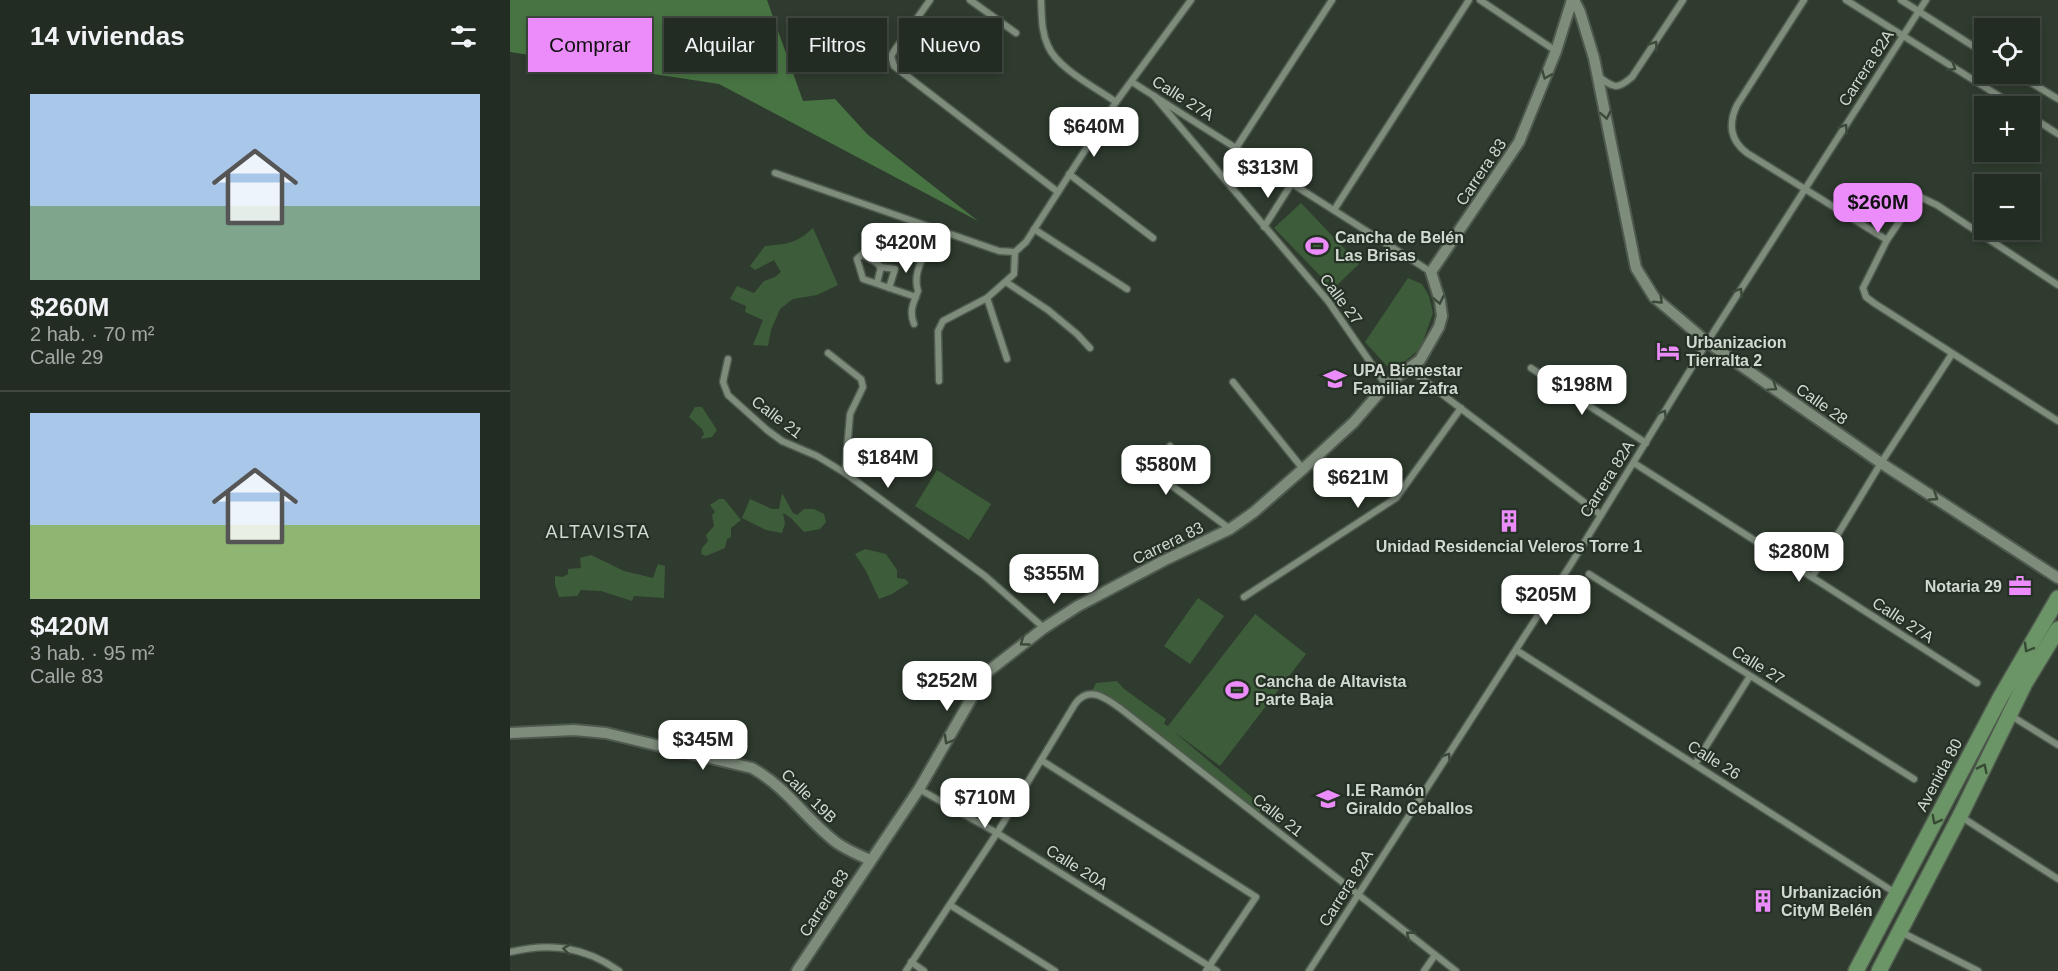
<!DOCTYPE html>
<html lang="es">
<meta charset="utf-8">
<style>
:root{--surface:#232c22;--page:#2f382f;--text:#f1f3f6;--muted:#a3a7a5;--line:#404840;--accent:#ec8cfb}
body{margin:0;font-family:Helvetica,sans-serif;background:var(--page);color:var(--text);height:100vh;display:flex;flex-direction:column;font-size:22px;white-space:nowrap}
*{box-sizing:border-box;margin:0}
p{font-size:20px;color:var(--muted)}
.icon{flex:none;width:33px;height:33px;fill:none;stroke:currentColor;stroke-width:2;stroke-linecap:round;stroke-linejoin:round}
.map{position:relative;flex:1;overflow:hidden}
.drawer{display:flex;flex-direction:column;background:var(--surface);width:510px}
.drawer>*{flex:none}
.top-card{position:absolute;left:18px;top:18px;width:570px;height:54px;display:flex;gap:12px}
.controls{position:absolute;left:1464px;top:18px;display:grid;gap:12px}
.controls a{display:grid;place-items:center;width:66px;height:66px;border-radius:0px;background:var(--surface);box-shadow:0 3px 9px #0003,0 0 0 2px var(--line);font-size:30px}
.price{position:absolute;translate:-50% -51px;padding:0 14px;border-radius:12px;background:#fff;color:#222;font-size:20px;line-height:39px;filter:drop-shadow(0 2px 3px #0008)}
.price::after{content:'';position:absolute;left:50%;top:36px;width:18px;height:14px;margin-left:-9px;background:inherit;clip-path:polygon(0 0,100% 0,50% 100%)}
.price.active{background:var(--accent);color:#111}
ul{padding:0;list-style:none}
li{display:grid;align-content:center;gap:12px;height:318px;padding:0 30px}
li+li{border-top:2px solid var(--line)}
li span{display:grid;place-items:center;height:186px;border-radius:0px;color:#555}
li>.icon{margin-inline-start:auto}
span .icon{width:108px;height:108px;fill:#fffc;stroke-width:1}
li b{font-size:26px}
h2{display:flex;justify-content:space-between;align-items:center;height:72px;padding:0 30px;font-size:26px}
.tag{padding:0 21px;border-radius:0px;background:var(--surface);box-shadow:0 3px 9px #0003,0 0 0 2px var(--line);font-size:21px;line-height:54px}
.tag.active{background:var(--accent);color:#111}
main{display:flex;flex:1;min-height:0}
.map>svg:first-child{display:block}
</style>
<main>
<section class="drawer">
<h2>14 viviendas<svg class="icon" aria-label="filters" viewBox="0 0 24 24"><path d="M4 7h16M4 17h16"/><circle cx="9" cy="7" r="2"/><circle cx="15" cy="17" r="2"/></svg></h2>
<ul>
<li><span style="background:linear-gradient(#a9c7e8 60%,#7fa58c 0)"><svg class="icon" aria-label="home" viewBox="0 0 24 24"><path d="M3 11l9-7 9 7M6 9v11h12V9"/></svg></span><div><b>$260M</b><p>2 hab. · 70 m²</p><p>Calle 29</p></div></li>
<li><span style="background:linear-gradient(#a9c7e8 60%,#8fb573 0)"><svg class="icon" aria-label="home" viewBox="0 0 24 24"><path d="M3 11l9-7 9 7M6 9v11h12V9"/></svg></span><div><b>$420M</b><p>3 hab. · 95 m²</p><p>Calle 83</p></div></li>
</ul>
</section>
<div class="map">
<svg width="1548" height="971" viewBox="0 0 1548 971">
<rect width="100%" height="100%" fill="#2f3b2e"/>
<g fill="#3d5d3a">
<path d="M791,203L849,264L823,289L764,228Z"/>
<path d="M303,228L328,285L307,295L283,299L270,309L261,330L258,346L243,345L253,320L235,312L236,306L220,299L227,286L244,293L254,281L265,277L271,272L264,260L245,270L240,266L255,246C277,244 286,244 303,228Z"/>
<path d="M898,278L912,284L919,296L923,313L910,349L895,361L877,366L855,342Z"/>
<path d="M185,407H192L207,430L202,437L191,439L194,434L192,429L179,417Z"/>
<path d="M427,470L481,504L459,540L405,506Z"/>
<path d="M272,493L283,513L287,515L294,509H304L314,514L316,522L310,529L294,532L281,518L273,513L275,523L272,533L256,530L232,518L240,499L262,509H269Z"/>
<path d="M209,499H214L231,520L221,528V537L217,539L215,548L196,556L191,554L192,548L198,541L196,535L204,526L202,515L205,512L200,505Z"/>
<path d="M355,549L376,554L387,570V578L395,579L399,583L382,594L369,599L356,571L345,554Z"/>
<path d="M81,555L114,571L143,578L148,564L155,566L154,598L124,596L122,601L91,591L71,590L67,596L49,597L45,584V576L53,577L58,574V569L71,568L70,558Z"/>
<path d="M688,598L714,616L680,664L654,646Z"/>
<path d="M745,614L796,654L710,766L662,730L745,800L743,804L751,810L747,814L595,693H584L583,689L586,683L607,681L614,689L656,719L654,724L658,726Z"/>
</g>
<path fill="#487443" d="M0,0H257L293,101L325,99L357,134L468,221L209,84L0,52Z"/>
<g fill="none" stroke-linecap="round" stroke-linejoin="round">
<g stroke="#4f594e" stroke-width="9">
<g id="minor">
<path d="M420,0L384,51L381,56L384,66L548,192"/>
<path d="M460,0L506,33"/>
<path d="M531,0C532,16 531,31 538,46C547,68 586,88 606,102"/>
<path d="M970,0L1046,51"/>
<path d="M1294,0L1227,105C1218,124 1220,140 1237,153L1377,240"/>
<path d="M1336,0L1505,106"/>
<path d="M1391,0L1474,53"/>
<path d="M1507,74L1548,99"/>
<path d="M1089,77C1104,88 1107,90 1122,77L1173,0"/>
<path d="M622,82L921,272"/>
<path d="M644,96L818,301L876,385"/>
<path d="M1520,116L1548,134"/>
<path d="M726,148L822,0"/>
<path d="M265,173L489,251L505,252"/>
<path d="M559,174L643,238"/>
<path d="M824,210L959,0"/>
<path d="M754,227L782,183"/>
<path d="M524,229L617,289"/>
<path d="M377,251L365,245L349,257L347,259L353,279L406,297"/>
<path d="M353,254C357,260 366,259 370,267L385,269L379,288"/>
<path d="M496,282L538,310L567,334L580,348"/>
<path d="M367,283L371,267"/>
<path d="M1548,285L1427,205L1410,197L1404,200L1377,240L1353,288L1356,297L1364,303L1548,421"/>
<path d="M477,298L497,359"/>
<path d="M404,324C399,311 403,304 408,291C401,269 419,247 431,231"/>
<path d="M318,353L351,379L353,387L340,414L335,473"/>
<path d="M218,359L213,382L218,395L257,430L272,441L307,456L335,473L475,576L534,628"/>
<path d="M1021,368L1136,443"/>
<path d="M899,369L1091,515"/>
<path d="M429,381L428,331L433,321L477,298L504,274L505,252L516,242L606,102L681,0"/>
<path d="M723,382L793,469"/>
<path d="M660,446L646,468V474L720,529"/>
<path d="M1124,463L1467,683"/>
<path d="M1079,574L1404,779"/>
<path d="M1302,577L1371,463L1442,354"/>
<path d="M734,597L886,498L951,408"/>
<path d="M1006,650L1387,894"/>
<path d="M1500,715L1548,745"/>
<path d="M531,760L746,897L696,971"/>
<path d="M1185,764L1240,676"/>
<path d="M409,789L487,833L707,971"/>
<path d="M1450,816L1548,879"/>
<path d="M440,905L545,971"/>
<path d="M1391,932L1468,971"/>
<path d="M0,952C41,942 75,947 109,971"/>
<path d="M401,962L414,971"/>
<path d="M396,971L487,833L565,704C579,684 597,699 611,709L946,971"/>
<path d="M799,971L1061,564L1201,336L1416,0"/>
<path d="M914,971L925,955"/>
</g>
</g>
<g stroke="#4f594e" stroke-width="14">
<g id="tertiary">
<path d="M1064,0L1070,12L1084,58L1126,268L1144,297L1197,342L1371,463L1548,578"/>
<path d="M0,733L64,730L96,733L242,768C279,789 295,819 327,843C337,850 349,855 360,860"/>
<path d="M287,971L409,789L476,673L534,628L568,606L653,561L720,529L744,512L793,469L844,422L876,385L910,360L929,327L932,316L930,301L921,272L1009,142L1046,51L1062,0"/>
</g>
</g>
<g stroke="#4f594e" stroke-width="18">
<g id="primary">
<path d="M1346,971L1490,698L1548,598"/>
<path d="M1369,971L1450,816L1515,683L1548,629"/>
</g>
</g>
<use href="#minor" stroke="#7e8c7c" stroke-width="6"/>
<use href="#tertiary" stroke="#7e8c7c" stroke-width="10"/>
<use href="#primary" stroke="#6b9566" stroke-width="15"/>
</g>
<defs><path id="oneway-chevron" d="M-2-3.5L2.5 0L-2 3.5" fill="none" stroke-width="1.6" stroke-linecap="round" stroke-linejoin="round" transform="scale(1.5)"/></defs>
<g stroke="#3b483a">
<use href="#oneway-chevron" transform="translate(1144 45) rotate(-57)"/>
<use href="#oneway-chevron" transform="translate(1442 67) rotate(32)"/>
<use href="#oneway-chevron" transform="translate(1036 75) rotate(112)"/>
<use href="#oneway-chevron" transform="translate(1096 115) rotate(79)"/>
<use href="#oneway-chevron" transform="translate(1334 128) rotate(-57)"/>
<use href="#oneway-chevron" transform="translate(1229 292) rotate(-57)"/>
<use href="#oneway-chevron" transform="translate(929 300) rotate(78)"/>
<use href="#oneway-chevron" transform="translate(1149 300) rotate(44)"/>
<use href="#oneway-chevron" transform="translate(1263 387) rotate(35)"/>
<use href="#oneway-chevron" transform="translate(1153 414) rotate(-59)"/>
<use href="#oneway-chevron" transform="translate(1424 497) rotate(33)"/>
<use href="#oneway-chevron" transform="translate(514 642) rotate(144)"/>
<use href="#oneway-chevron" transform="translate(438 740) rotate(120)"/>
<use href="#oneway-chevron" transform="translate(937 757) rotate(-57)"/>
<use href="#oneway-chevron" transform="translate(900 935) rotate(-142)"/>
<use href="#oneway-chevron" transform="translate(57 949) rotate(-173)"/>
</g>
<g stroke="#364a34">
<use href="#oneway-chevron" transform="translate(1518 648) rotate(120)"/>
<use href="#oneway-chevron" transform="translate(1473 768) rotate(-64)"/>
<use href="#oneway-chevron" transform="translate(1426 820) rotate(118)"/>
</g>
<defs>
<g id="stadium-bare" transform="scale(1.8)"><path d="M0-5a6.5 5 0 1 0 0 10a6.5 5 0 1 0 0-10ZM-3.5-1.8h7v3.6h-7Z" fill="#ec8cfb" stroke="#253124" stroke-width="2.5" paint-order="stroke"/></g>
<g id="hotel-bare" transform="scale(1.8)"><path d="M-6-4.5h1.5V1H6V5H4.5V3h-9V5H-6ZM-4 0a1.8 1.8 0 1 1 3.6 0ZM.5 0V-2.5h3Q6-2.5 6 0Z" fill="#ec8cfb" stroke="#253124" stroke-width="2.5" paint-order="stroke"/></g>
<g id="school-bare" transform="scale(1.8)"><path d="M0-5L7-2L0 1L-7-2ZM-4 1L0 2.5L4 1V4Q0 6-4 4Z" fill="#ec8cfb" stroke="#253124" stroke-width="2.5" paint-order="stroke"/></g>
<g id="building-bare" transform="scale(1.8)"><path d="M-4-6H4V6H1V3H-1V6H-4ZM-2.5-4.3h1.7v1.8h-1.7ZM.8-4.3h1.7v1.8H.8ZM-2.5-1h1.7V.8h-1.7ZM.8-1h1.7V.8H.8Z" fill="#ec8cfb" stroke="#253124" stroke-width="2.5" paint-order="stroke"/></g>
<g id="office-bare" transform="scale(1.8)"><path d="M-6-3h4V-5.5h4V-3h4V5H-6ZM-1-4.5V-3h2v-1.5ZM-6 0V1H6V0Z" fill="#ec8cfb" stroke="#253124" stroke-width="2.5" paint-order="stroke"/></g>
</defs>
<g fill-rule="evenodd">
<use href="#stadium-bare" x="807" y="246"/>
<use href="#hotel-bare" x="1158" y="351"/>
<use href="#school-bare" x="825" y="379"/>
<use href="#building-bare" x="999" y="521"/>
<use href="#office-bare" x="1510" y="586"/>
<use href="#stadium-bare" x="727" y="690"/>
<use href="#school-bare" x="818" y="799"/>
<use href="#building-bare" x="1253" y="901"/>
</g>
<g text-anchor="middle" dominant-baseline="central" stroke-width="4.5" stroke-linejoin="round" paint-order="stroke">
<g font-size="16" fill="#d1d9d0" stroke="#253124">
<text transform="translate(1356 68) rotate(-57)">Carrera 82A</text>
<text transform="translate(673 98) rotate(32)">Calle 27A</text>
<text transform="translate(971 172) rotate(-56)">Carrera 83</text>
<text transform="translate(831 299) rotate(53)">Calle 27</text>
<text transform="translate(1312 404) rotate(35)">Calle 28</text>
<text transform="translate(267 417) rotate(37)">Calle 21</text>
<text transform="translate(1097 479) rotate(-58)">Carrera 82A</text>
<text transform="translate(658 543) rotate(-26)">Carrera 83</text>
<text transform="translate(1393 620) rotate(33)">Calle 27A</text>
<text transform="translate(1248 665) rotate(32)">Calle 27</text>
<text transform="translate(1204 760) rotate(32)">Calle 26</text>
<text transform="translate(1429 775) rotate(-62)">Avenida 80</text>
<text transform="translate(299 796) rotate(44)">Calle 19B</text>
<text transform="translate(768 815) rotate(38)">Calle 21</text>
<text transform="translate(567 867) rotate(32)">Calle 20A</text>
<text transform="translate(836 888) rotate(-58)">Carrera 82A</text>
<text transform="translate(314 903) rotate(-57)">Carrera 83</text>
</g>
<g font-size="16" font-weight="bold" fill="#d1d9d0" stroke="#253124" text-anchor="start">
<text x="825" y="237">Cancha de Belén<tspan x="825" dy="18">Las Brisas</tspan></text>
<text x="1176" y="342">Urbanizacion<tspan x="1176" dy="18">Tierralta 2</tspan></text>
<text x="843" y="370">UPA Bienestar<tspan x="843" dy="18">Familiar Zafra</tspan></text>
<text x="999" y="546" text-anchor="middle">Unidad Residencial Veleros Torre 1</text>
<text x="1492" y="586" text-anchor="end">Notaria 29</text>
<text x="745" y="681">Cancha de Altavista<tspan x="745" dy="18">Parte Baja</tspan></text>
<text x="836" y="790">I.E Ramón<tspan x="836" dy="18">Giraldo Ceballos</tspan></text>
<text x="1271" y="892">Urbanización<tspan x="1271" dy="18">CityM Belén</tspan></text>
</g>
<g font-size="18" letter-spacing="1.5" fill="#d1d9d0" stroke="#253124">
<text x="88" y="532">ALTAVISTA</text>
</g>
</g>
</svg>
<div class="controls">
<a><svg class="icon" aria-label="locate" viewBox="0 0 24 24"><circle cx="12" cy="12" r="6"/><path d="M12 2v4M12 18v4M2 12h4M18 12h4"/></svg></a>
<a>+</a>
<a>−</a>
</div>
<b class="price" style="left:584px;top:158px">$640M</b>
<b class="price" style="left:758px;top:199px">$313M</b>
<b class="price active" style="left:1368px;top:234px">$260M</b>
<b class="price" style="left:396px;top:274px">$420M</b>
<b class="price" style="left:1072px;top:416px">$198M</b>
<b class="price" style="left:378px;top:489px">$184M</b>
<b class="price" style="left:656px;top:496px">$580M</b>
<b class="price" style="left:848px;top:509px">$621M</b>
<b class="price" style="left:1289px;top:583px">$280M</b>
<b class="price" style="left:544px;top:605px">$355M</b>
<b class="price" style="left:1036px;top:626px">$205M</b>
<b class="price" style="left:437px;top:712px">$252M</b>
<b class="price" style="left:193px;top:771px">$345M</b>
<b class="price" style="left:475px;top:829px">$710M</b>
<div class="top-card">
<a class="tag active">Comprar</a>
<a class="tag">Alquilar</a>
<a class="tag">Filtros</a>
<a class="tag">Nuevo</a>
</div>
</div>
</main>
